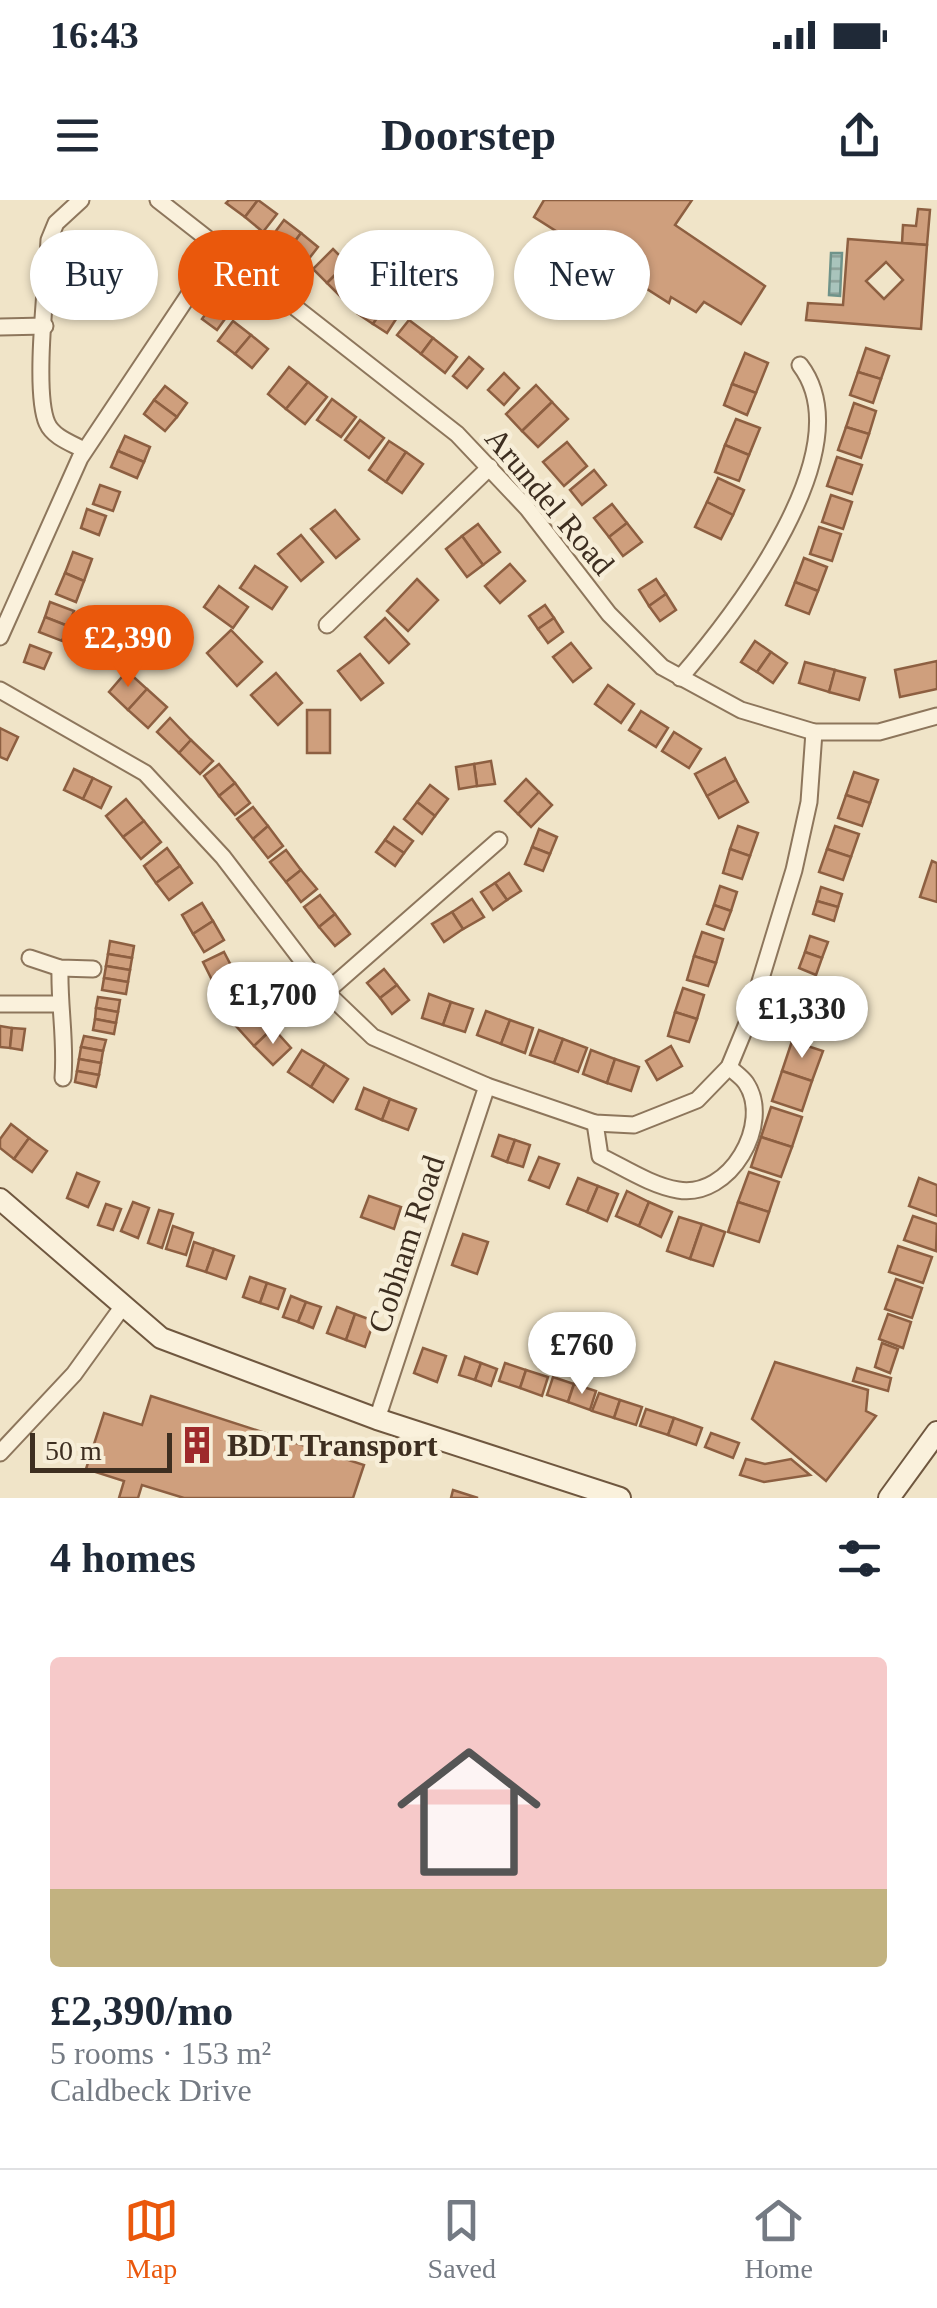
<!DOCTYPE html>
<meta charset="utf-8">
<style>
:root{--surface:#fff;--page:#f6f6f7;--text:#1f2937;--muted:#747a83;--line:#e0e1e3;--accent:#ea580c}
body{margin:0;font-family:"Times New Roman",serif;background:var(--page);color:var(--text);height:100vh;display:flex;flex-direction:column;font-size:38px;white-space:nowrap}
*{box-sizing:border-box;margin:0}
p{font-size:32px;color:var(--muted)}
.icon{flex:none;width:55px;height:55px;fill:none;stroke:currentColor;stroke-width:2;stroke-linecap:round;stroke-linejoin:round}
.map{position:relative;height:1298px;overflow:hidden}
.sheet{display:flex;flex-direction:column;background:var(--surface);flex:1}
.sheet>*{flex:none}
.guide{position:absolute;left:30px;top:30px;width:878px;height:90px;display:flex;gap:20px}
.scale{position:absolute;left:30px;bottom:25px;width:142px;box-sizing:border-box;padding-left:10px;border:5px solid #3d2e20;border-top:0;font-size:28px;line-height:35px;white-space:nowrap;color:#3d2e20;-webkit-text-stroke:8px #f7eed8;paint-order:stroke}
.price{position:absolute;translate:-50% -85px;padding:0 22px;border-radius:35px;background:#fff;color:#222;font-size:32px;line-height:65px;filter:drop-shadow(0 2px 5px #0008)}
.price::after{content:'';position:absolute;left:50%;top:60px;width:30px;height:22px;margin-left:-15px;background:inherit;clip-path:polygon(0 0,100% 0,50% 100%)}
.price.selected{background:var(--accent);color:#fff}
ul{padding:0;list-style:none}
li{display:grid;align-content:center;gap:20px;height:530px;padding:0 50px}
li+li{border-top:2px solid var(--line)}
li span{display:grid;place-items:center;height:310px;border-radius:10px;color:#555}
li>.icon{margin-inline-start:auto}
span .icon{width:180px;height:180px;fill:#fffc;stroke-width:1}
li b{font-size:42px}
h2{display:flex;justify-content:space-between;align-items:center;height:120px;padding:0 50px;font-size:42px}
.pill{padding:0 35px;border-radius:45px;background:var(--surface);box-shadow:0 2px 8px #0004;font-size:35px;line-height:90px}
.pill.selected{background:var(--accent);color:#fff}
.status{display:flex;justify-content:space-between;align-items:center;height:70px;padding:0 50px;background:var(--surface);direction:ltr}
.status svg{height:28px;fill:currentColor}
header{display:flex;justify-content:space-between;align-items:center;height:130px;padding:0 50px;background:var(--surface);font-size:45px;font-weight:700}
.tab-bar{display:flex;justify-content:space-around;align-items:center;height:140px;border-top:2px solid var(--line);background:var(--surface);font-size:28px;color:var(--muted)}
.tab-bar a{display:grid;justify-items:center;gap:5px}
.tab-bar .selected{color:var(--accent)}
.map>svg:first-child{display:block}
</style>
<div class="status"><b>16:43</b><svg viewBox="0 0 49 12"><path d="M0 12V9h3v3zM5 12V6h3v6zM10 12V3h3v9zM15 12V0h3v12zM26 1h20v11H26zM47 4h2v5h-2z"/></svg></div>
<header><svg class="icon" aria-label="menu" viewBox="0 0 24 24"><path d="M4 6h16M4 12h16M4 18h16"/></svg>Doorstep<svg class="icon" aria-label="share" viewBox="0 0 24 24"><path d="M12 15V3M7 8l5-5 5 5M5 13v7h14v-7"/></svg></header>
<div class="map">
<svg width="937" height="1298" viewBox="0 0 937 1298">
<defs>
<pattern id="water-rules" width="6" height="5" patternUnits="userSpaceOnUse" patternTransform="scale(2.5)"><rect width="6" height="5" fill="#a9c4bc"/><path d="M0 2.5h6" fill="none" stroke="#8ba098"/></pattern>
</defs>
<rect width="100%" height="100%" fill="#f0e4c8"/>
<path fill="url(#water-rules)" stroke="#6f938a" stroke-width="2.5" d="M831,53H842L840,96L829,95Z"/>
<g fill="#cf9f7d" stroke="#8d5f41" stroke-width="2.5" fill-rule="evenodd">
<path d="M229,0H258L245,17L226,3Z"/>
<path d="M258,0L277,14L263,32L245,17Z"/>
<path d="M544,0H692L675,25L765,86L741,124L704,102L696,112L671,97L669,103L534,17Z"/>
<path d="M918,9L930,10L927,45L902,43L903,25L916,26Z"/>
<path d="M284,20L301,33L287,52L270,39Z"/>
<path d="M301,33L318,47L304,65L287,52Z"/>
<path d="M848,39L927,45L921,129L806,120L808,103L843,105ZM886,62L903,80L884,99L866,81Z"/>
<path d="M333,49L347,63L327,83L313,69Z"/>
<path d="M347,63L361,78L341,97L327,83Z"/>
<path d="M369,97L384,107L373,124L358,114Z"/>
<path d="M215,101L230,112L217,130L202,119Z"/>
<path d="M384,107L398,116L387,133L373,124Z"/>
<path d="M409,120L433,138L421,154L397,135Z"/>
<path d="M233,121L251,135L235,154L218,141Z"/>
<path d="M251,135L268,149L252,168L235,154Z"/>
<path d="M433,138L457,157L445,173L421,154Z"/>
<path d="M866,148L889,156L881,179L858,172Z"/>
<path d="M745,153L768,163L756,193L732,184Z"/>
<path d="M469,157L483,169L467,188L453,176Z"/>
<path d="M289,167L308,182L286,209L268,194Z"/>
<path d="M858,172L881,179L873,203L850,195Z"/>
<path d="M504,173L519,188L504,205L488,190Z"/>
<path d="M308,182L327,197L305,224L286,209Z"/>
<path d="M732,184L756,193L747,215L724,205Z"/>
<path d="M536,185L552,202L522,231L506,214Z"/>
<path d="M165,186L187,203L177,217L154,200Z"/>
<path d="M332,199L356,217L341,237L317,220Z"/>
<path d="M154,200L177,217L165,231L144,214Z"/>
<path d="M552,202L568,219L538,247L522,231Z"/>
<path d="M854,203L876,211L869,234L846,227Z"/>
<path d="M736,219L760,228L749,255L725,245Z"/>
<path d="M360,220L384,238L369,258L345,240Z"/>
<path d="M846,227L869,234L861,258L838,250Z"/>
<path d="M125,236L150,247L144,262L118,251Z"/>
<path d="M389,241L406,252L386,282L369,270Z"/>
<path d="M567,242L587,266L564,286L543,262Z"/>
<path d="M725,245L749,255L739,281L715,272Z"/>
<path d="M118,251L144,262L137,278L111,267Z"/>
<path d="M406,252L423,264L402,293L386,282Z"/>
<path d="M837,257L862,265L852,294L827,286Z"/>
<path d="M594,270L606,285L582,305L570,290Z"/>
<path d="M718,278L744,290L733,315L707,302Z"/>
<path d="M100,285L120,292L113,311L93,304Z"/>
<path d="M831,295L852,302L843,329L822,322Z"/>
<path d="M707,302L733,315L721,339L695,327Z"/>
<path d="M612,304L627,323L609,337L594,318Z"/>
<path d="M87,309L106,316L99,335L81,328Z"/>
<path d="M335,310L359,339L336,358L311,329Z"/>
<path d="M627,323L642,342L623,356L609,337Z"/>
<path d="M478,324L500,352L483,365L462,336Z"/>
<path d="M819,327L841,334L832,361L810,354Z"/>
<path d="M301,335L323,362L301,381L278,354Z"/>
<path d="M462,336L483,365L467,377L446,349Z"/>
<path d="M73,352L92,359L84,381L65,373Z"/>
<path d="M804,358L827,367L818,391L795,382Z"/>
<path d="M510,364L525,381L500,403L485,386Z"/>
<path d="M255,366L287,387L272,409L240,388Z"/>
<path d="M65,373L84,381L76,402L56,394Z"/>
<path d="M417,379L438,400L408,431L387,411Z"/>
<path d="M656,379L666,394L649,406L639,390Z"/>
<path d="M795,382L818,391L809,414L786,405Z"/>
<path d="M219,386L248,407L233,428L204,407Z"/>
<path d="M666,394L676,410L660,421L649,406Z"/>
<path d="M50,402L74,411L68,426L45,417Z"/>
<path d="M545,405L554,418L538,429L529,416Z"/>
<path d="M45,417L68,426L62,441L39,432Z"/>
<path d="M385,418L409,444L389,463L365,437Z"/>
<path d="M554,418L563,432L548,443L538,429Z"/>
<path d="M231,430L262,462L237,486L207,453Z"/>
<path d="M755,441L771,452L757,472L741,462Z"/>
<path d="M571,443L591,468L573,482L553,457Z"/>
<path d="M30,445L51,453L44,469L24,462Z"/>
<path d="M771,452L787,463L773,483L757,472Z"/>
<path d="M360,454L383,483L361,500L338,471Z"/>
<path d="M937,461V489L900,497L895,470Z"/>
<path d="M805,462L835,470L829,492L799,483Z"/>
<path d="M835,470L865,478L859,500L829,492Z"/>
<path d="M127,471L147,489L128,510L109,492Z"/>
<path d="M276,473L302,503L278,525L251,495Z"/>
<path d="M608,485L634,504L621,523L595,504Z"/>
<path d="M147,489L167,507L148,528L128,510Z"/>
<rect x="307" y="510" width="23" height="43"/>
<path d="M641,511L668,528L656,547L629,530Z"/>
<path d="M170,518L191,540L179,553L157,532Z"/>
<path d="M0,528L18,537L7,560L0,557Z"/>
<path d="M674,532L701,549L689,568L662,551Z"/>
<path d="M191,540L213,561L200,574L179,553Z"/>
<path d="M725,558L736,580L707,596L695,574Z"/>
<path d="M491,561L495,584L477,586L474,564Z"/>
<path d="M219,564L235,583L219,596L204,576Z"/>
<path d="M474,564L477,586L459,589L456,567Z"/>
<path d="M74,569L93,578L83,599L64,590Z"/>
<path d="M854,572L878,580L870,603L846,595Z"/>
<path d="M93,578L111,587L101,608L83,599Z"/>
<path d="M526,579L539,592L518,614L505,601Z"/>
<path d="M736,580L748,602L719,618L707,596Z"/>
<path d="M235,583L250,603L235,615L219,596Z"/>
<path d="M430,585L448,599L435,616L417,602Z"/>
<path d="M539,592L552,605L531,627L518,614Z"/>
<path d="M846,595L870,603L862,626L838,618Z"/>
<path d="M126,599L144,621L123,637L106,616Z"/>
<path d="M417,602L435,616L422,634L404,619Z"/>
<path d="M253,607L268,626L253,639L237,619Z"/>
<path d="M144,621L161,642L141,659L123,637Z"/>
<path d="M268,626L283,646L268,658L253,639Z"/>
<path d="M738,626L758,633L750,656L730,649Z"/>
<path d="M835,626L859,634L851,657L827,649Z"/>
<path d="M394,627L413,641L404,653L385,640Z"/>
<path d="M539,629L557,637L550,654L532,647Z"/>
<path d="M385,640L404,653L395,666L376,652Z"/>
<path d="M532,647L550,654L543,671L525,664Z"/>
<path d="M167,648L180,666L156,683L144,666Z"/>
<path d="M730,649L750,656L742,679L723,673Z"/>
<path d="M827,649L851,657L843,680L819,672Z"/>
<path d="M286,650L301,670L286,682L270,662Z"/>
<path d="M932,661L937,663V702L920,697Z"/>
<path d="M180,666L192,683L169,700L156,683Z"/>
<path d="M301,670L317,689L301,702L286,682Z"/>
<path d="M509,673L521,691L507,700L495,683Z"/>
<path d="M495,683L507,700L493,710L481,692Z"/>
<path d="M720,686L737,692L731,711L714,705Z"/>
<path d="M821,687L842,694L838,707L817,701Z"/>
<path d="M320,695L335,714L319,727L304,707Z"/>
<path d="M472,699L484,717L463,729L452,712Z"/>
<path d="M817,701L838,707L834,721L813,714Z"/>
<path d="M202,703L213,721L193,734L182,715Z"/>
<path d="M714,705L731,711L724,730L707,724Z"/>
<path d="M452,712L463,729L444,742L432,724Z"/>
<path d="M335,714L350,734L335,746L319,727Z"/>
<path d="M213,721L224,740L204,752L193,734Z"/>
<path d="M702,732L723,739L716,763L694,756Z"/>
<path d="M810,736L828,742L822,758L805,752Z"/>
<path d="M110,741L134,746L132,758L108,754Z"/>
<path d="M224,752L236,775L215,786L203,762Z"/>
<path d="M805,752L822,758L816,775L799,768Z"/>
<path d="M108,754L132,758L130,770L106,766Z"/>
<path d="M694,756L716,763L708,786L687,780Z"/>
<path d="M106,766L130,770L128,782L104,778Z"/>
<path d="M384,769L397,785L380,798L367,783Z"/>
<path d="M236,775L248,799L228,810L215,786Z"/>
<path d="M104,778L128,782L126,794L102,790Z"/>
<path d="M397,785L409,800L392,814L380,798Z"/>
<path d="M683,788L704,795L697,819L675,812Z"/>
<path d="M791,788L821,798L816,816L786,807Z"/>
<path d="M429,794L451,802L443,825L422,818Z"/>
<path d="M98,797L120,800L118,812L96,808Z"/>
<path d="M451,802L473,809L465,832L443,825Z"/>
<path d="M786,807L816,816L810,834L780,825Z"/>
<path d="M96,808L118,812L116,823L95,819Z"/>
<path d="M254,808L273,828L254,846L236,826Z"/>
<path d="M486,811L510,820L501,844L477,835Z"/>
<path d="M675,812L697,819L689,842L668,836Z"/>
<path d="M95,819L116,823L114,834L93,830Z"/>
<path d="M510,820L533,828L525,853L501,844Z"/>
<path d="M0,826L12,828L10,848L0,847Z"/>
<path d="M12,828L25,829L22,850L10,848Z"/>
<path d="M273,828L291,848L273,865L254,846Z"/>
<path d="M539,830L563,839L554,863L530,855Z"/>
<path d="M84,836L106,840L103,851L81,847Z"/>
<path d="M563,839L587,848L578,872L554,863Z"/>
<path d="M792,841L823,851L812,881L782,871Z"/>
<path d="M671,846L682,866L657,880L646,861Z"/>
<path d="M81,847L103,851L101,863L79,859Z"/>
<path d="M302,850L325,864L311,887L288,872Z"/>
<path d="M591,850L615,859L607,883L583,874Z"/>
<path d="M79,859L101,863L99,875L77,871Z"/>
<path d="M615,859L639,867L631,891L607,883Z"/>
<path d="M325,864L348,879L333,902L311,887Z"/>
<path d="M77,871L99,875L96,887L75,882Z"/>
<path d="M782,871L812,881L802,911L772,901Z"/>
<path d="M364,888L390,899L382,920L356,909Z"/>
<path d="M390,899L416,909L408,930L382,920Z"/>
<path d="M771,907L802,917L792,947L761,937Z"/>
<path d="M11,924L29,938L14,959L0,948V939Z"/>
<path d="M499,935L515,940L507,962L492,956Z"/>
<path d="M761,937L792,947L781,977L751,967Z"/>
<path d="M29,938L47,951L32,972L14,959Z"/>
<path d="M515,940L530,945L523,967L507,962Z"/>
<path d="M539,957L559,964L549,988L529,980Z"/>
<path d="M749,972L779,982L769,1012L738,1002Z"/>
<path d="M77,973L99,982L88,1007L67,998Z"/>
<path d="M578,978L598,986L587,1012L567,1004Z"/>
<path d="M919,978L937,985V1016L909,1006Z"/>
<path d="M598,986L618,994L607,1021L587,1012Z"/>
<path d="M627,991L649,1002L639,1026L616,1016Z"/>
<path d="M369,996L401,1007L394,1029L361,1017Z"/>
<path d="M133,1002L149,1008L138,1038L121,1031Z"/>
<path d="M649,1002L672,1012L661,1037L639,1026Z"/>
<path d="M738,1002L769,1012L759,1042L728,1032Z"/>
<path d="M106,1004L121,1009L113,1030L98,1025Z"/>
<path d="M159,1010L173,1014L162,1048L148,1043Z"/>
<path d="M913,1016L937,1024L936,1051L904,1040Z"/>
<path d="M679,1017L702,1024L690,1059L667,1051Z"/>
<path d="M702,1024L725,1032L713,1066L690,1059Z"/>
<path d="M173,1026L193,1033L186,1055L166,1049Z"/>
<path d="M463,1034L488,1042L477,1074L452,1065Z"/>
<path d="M194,1042L214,1049L206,1072L187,1066Z"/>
<path d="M898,1046L932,1057L923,1083L889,1072Z"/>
<path d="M214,1049L234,1056L226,1079L206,1072Z"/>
<path d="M250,1077L267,1083L260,1103L243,1097Z"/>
<path d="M896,1079L922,1088L912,1118L885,1109Z"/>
<path d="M267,1083L285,1089L278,1109L260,1103Z"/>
<path d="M291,1096L306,1102L298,1122L283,1117Z"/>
<path d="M306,1102L321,1107L313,1128L298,1122Z"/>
<path d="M337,1107L355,1114L346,1140L327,1133Z"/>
<path d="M355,1114L374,1121L365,1147L346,1140Z"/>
<path d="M888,1114L911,1122L903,1148L879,1139Z"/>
<path d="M882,1143L898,1149L890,1173L875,1167Z"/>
<path d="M423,1148L446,1156L437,1182L414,1173Z"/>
<path d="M465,1157L481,1163L475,1180L459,1175Z"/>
<path d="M775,1162L868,1190L866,1211L876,1216L826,1281L752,1219Z"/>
<path d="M481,1163L497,1169L491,1186L475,1180Z"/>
<path d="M505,1163L526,1170L520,1188L499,1181Z"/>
<path d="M857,1168L891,1178L888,1191L853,1181Z"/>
<path d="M526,1170L548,1177L542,1196L520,1188Z"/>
<path d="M553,1177L574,1184L568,1202L547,1195Z"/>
<path d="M574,1184L596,1191L590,1210L568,1202Z"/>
<path d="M599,1193L620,1200L614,1218L592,1211Z"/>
<path d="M151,1196L364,1265L353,1298H184L142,1285L138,1298H119L124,1281L86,1269L104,1213L142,1225Z"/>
<path d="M620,1200L642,1207L636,1225L614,1218Z"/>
<path d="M646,1209L674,1218L668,1235L640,1226Z"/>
<path d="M674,1218L702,1228L696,1245L668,1235Z"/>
<path d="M711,1233L739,1243L733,1258L705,1247Z"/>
<path d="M746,1259L765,1264L791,1259L810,1275L764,1282L740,1275Z"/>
<path d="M453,1290L478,1298H451Z"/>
</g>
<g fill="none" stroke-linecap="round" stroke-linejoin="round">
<g stroke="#8d765c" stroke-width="19">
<g id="street">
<path d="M81,0L56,23L49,40C47,79 33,191 47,223C53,237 71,243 84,250"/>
<path d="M158,0L457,234L527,308L609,414L662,467L741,510L814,532H879L937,516"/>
<path d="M0,127L45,126"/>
<path d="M327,425L490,267"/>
<path d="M0,437L80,258L220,48"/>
<path d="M680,478C735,414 864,249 800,165"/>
<path d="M0,490L145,573L223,657L326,792L373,837L487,886L595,923L634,925L697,900L729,867L748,821L794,670L809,602L814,532"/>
<path d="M30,758L60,768L93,769"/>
<path d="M60,768C59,806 66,840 63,878"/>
<path d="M326,792L499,640"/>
<path d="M0,804H59"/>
<path d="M595,923L600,956C623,967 652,986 678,990C730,999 773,923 746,883C742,877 734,872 729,867"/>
<path d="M377,1219L487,886"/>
<path d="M0,1253L74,1174L123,1106"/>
</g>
</g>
<g stroke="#6f573f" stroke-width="24">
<g id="secondary">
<path d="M0,999L161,1138L377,1219L620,1298"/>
<path d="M889,1298L937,1232"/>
</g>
</g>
<use href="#street" stroke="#faf1dc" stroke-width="15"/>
<use href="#secondary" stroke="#faf1dc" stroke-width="20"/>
</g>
<defs>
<g id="building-bare" transform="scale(3)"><path d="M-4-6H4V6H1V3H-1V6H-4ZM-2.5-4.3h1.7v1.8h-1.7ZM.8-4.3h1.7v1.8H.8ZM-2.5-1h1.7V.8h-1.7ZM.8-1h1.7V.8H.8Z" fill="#9e2a2b" stroke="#f7eed8" stroke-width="2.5" paint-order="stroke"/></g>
</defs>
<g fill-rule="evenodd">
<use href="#building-bare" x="197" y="1245"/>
</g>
<g text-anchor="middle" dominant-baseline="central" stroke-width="9" stroke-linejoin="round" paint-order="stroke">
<g font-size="32" fill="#3d2e20" stroke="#f7eed8">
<text transform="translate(550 301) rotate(50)">Arundel Road</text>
<text transform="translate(406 1044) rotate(-72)">Cobham Road</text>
</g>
<g font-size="32" font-weight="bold" fill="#3d2e20" stroke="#f7eed8" text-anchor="start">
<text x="227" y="1245">BDT Transport</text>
</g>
</g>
</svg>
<div class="scale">50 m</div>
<b class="price selected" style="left:128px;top:490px">£2,390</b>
<b class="price" style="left:273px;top:847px">£1,700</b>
<b class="price" style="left:802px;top:861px">£1,330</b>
<b class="price" style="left:582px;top:1197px">£760</b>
<div class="guide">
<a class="pill">Buy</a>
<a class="pill selected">Rent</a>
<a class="pill">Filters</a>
<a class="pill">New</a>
</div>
</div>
<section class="sheet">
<h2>4 homes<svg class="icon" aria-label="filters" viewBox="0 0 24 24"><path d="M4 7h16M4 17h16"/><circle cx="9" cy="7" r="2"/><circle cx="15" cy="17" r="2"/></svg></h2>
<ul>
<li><span style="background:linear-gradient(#f6c9c9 75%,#c2b280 0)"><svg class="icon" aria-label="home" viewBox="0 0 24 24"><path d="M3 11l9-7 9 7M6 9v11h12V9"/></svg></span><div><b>£2,390/mo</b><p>5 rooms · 153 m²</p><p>Caldbeck Drive</p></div></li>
</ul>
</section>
<nav class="tab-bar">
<a class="selected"><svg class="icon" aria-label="map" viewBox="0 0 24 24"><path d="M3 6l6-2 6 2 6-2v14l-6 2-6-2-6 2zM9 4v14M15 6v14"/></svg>Map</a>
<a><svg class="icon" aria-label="saved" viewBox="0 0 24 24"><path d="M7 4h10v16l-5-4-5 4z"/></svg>Saved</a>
<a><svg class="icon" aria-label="home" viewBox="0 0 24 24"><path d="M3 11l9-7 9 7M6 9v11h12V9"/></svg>Home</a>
</nav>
